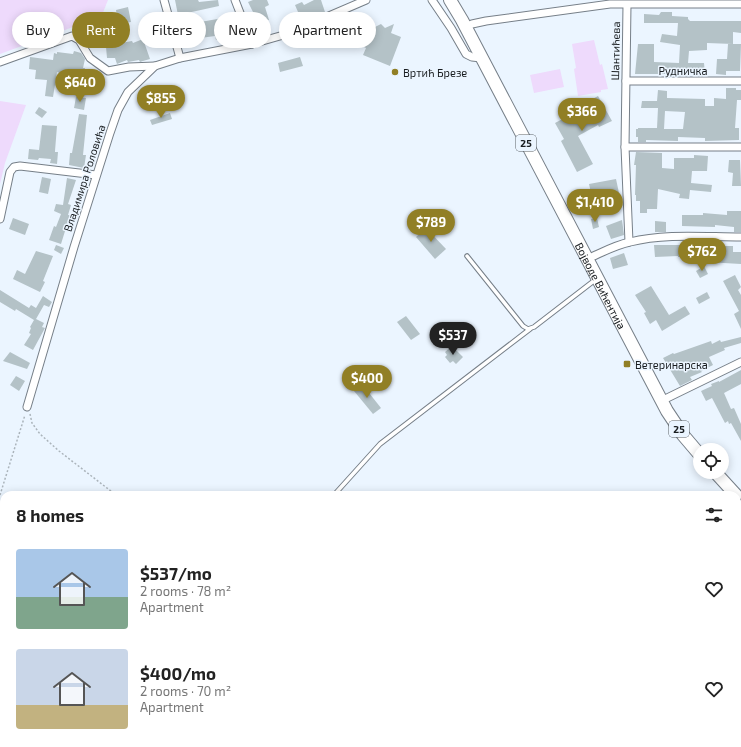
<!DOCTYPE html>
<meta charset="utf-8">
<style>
:root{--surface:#fff;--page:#f6f6f6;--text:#222;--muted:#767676;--accent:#917f25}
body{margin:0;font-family:"Exo 2",sans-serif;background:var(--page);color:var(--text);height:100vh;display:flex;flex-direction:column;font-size:15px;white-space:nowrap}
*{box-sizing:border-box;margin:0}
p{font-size:13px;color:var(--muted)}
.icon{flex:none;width:22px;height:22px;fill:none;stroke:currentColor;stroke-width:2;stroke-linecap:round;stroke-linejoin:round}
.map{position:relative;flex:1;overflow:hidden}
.details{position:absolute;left:0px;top:491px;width:741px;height:256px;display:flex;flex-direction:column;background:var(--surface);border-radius:12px 12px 0 0;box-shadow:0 2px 10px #0003}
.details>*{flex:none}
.guide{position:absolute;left:12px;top:12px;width:400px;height:36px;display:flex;gap:8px}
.tools{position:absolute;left:693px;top:443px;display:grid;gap:8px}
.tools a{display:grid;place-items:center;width:36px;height:36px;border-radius:50%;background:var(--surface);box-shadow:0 2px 10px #0003;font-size:20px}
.price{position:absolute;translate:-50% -34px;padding:0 9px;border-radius:14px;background:var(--accent);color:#fff;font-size:13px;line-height:26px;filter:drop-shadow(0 1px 2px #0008)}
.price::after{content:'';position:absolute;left:50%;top:24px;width:12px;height:9px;margin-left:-6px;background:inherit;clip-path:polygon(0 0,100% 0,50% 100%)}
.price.active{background:#222;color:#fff}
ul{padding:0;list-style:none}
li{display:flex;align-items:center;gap:12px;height:100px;padding:0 16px}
li span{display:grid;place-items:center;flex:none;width:112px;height:80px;border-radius:4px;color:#555}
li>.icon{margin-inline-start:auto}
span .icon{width:48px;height:48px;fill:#fffc;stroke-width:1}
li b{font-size:17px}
h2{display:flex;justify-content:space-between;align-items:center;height:48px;padding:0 16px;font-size:17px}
.pill{padding:0 14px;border-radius:18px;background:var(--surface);box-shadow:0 2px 10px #0003;font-size:14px;line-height:36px}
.pill.active{background:var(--accent);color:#fff}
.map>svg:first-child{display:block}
</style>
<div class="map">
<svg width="741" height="747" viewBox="0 0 741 747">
<rect width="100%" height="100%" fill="#ebf5ff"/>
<g fill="#eedafc">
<path d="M0,0H108L94,35L79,37L73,27L0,54Z"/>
<path d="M594,40L600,65L602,64L608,89L601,90V92L578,96L574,69L576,68L572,44Z"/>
<path d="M560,69L564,87L534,93L530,75Z"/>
<path d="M0,101L26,105L5,163L0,184Z"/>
</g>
<g fill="#b4c2c7" fill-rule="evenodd">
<path d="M175,0H198L199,2L218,0L219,6L178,15Z"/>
<path d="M253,0H267L269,5L265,7L269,20L264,21L266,29L259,31L258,27L254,28L250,18L255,16L248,2Z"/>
<path d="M314,0H321L325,12L319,15L318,13L315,14V13L301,19L295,5L302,2L304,5Z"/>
<path d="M128,7L131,22L118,24L116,10Z"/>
<path d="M661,12H672V16L688,17V19L690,21H741V33L733,32V44L707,43V50L689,51L688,63H704L705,74H635L638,44H654V62L679,63L680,45L660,42L662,34L677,36L678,23H644V14L659,15Z"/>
<path d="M223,18L225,29L229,28L231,37L216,40L215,36L193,39L189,24Z"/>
<path d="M381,24L385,28L394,24L391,33L401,37L390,66L363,55L366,48L364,47L367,38L370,39L373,28Z"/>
<path d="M143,39L150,59L143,61L140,62L139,60L128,62L127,60L117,64L115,58H107L106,47L110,45V44L120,40L121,43L132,41L133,43Z"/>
<path d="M728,44H741L740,71H726V75L716,74L717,59H727Z"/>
<path d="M74,51L81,53L85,59L83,68H85L82,79L57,72L53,97L45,96L47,80L35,79L36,70L29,69L30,57L53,60L54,53L57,54V52L73,54Z"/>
<path d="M300,57L303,66L280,72L278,63Z"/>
<path d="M726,88H736V90H741V100H737L735,128H739V140L705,141V138L678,137V141L646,140V142H638V137H636V129H638V128H657L658,108H641L642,101H657L658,90L667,91V98L705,99V106H714V98L726,99ZM665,111L685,112L683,129H664Z"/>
<path d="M598,96L612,121L599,127L598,125L578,136L593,164L577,172L561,141L564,139L555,123L572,114L575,119L590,111L585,103Z"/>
<path d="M76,97L86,98L84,110L74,108Z"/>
<path d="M39,107L47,112L42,118L35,113Z"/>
<path d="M170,113L172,119L152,125L150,120Z"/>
<path d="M79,114L87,115L83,155H86L84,168L69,165L70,153H72Z"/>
<path d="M42,125L57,126L55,151V152H58L57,164L50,163L51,159L39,158L38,160L28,159L29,149L39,150Z"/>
<path d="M636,152L662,153V168L674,169V158H694V155L708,156L707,171H692L691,183L712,185L711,192L690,190L689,199L679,198L680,194L658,189L657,209H647V213H640V201H636V195H635L636,165H634Z"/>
<path d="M729,160H740L741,186H732L733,173L728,172Z"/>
<path d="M42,177L51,179L48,194L39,192Z"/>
<path d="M67,178L76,180L68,204L71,205L68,215H70L61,244L49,240L54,226L56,227L61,214L54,211L56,204L63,205Z"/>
<path d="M616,179L622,207L602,211L600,201L595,202L594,196L592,197L589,184Z"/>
<path d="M727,211H741V232H734V227L715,225V227L682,226V215H703V213L727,215Z"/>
<path d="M13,218L29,224L25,235L9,229Z"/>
<path d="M597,218L599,227L593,229L591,219Z"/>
<path d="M622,220L624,235L611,239L606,226Z"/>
<path d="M655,221L666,222V232H655Z"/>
<path d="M426,228L446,249L435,259L416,237Z"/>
<path d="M683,243H691V245H694V252H686V257H678V256L655,257L654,245H683Z"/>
<path d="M56,245L64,248L61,254L54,250Z"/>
<path d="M706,246H733V252H741V264L706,262Z"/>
<path d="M36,251L53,256L43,281L45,282L40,292L13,279L17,270L25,274Z"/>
<path d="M624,253L628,265L613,269L610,258Z"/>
<path d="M704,266L708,274L700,278L696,271Z"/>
<path d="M735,275L741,287L738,290L741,295V329L734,314L739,311L723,281Z"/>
<path d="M651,286L669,315L685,306L690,314L662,331L656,320L650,324L644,313L646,312L635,295Z"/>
<path d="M0,290L29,308L31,305L36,308L43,296L52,302L49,307L44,305L36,319L44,323L42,327L45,328L33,350L24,345L31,334L29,333L31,328L30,327L34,320L16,309L15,311L0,302Z"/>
<path d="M707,292L710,298L699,304L696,298Z"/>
<path d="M406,316L420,334L411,340L397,322Z"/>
<path d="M741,337V343L724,348L725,350L709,357L713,365L701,371L702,372L690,377L692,380L680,386L663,358L673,353L674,354L711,341L712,344L720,340L721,342Z"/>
<path d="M452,346L463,357L456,364L453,361L450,363L445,357L447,355L445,352Z"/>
<path d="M10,352L30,363L27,369L3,361Z"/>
<path d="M741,370V384L724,393L731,409L734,408L741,424V441L731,423L729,424L728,421L725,423L712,398L706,401L701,391L712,386L711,384L719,381V382Z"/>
<path d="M16,376L25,381L19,391L10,385Z"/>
<path d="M362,384L381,408L373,414L354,391Z"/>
</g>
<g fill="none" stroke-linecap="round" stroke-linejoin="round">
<g stroke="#767f88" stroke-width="5.5">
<g id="lane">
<path d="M467,256L523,326L528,329L534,327L595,280"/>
<path d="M334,495L380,444L530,329"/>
</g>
</g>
<g stroke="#767f88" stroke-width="9">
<g id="street">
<path d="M164,0L180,58"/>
<path d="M235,0L252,44"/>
<path d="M432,0L451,28L466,54L472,57L481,58"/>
<path d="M627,5L625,147L629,242"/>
<path d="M465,27L472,24L486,21L610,4H741"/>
<path d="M0,62L72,36L79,40L90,58L108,71L129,67L155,66"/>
<path d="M626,81H741"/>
<path d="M625,147H741"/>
<path d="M0,219L10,172L14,167L20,166L96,175"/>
<path d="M587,259C601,253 615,245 630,242C665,233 705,237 741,237"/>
<path d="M661,401L741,362"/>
<path d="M27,407L74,247L110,133L118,110L128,92L155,66L180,58L252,44L287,34L366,0"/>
<path d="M737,615L741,612"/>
<path d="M382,743L387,747"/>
<path d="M224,747L227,743"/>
<path d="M278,747L281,743"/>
<path d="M589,747L594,743"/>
</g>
</g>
<g stroke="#767f88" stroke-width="14">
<g id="primary">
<path id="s1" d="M450,0L462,20L667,411L683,435L700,455"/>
<path d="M715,472L736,495"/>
</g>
</g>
<g stroke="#abb4bb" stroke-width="1.5" stroke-dasharray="2 2" stroke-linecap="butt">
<path d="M30,414L32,423L40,434L59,451L116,495"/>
<path d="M0,495L25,415"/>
</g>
<use href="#lane" stroke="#fff" stroke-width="3.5"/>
<use href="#street" stroke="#fff" stroke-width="7"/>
<use href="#primary" stroke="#fff" stroke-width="12"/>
</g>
<g fill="#917f25" stroke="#ebf5ff" stroke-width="1.5">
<circle cx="395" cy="72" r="4"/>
<rect x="623" y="360" width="8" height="8" rx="2"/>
</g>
<g text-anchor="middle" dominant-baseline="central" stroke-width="3" stroke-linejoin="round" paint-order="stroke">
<g fill="#ebf5ff" stroke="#585e63" stroke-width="1">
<rect x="516" y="135" width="20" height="16" rx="3"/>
<rect x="669" y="421" width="20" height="16" rx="3"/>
</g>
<g font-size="10" font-weight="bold" fill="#191d20">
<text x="526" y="143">25</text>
<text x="679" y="429">25</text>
</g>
<g font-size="11" fill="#191d20" stroke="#ebf5ff">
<text transform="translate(615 51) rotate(-89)">Шантићева</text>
<text x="683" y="70">Рудничка</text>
<text transform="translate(84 178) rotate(-72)">Владимира Роловића</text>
<text stroke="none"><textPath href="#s1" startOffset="323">Војводе Вићентија</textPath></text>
</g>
<g font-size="11" fill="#191d20" stroke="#ebf5ff" text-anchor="start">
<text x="403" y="72">Вртић Брезе</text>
<text x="635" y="364">Ветеринарска</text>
</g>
</g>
</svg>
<div class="tools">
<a><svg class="icon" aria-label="locate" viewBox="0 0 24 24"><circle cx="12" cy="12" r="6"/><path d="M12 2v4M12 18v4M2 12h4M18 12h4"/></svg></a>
</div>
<b class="price" style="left:80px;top:103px">$640</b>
<b class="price" style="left:161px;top:119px">$855</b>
<b class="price" style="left:582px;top:132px">$366</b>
<b class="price" style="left:595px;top:223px">$1,410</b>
<b class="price" style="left:431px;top:243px">$789</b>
<b class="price" style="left:702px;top:272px">$762</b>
<b class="price active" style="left:453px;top:356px">$537</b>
<b class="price" style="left:367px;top:399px">$400</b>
<div class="guide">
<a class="pill">Buy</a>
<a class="pill active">Rent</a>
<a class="pill">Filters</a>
<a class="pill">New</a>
<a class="pill">Apartment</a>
</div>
<section class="details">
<h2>8 homes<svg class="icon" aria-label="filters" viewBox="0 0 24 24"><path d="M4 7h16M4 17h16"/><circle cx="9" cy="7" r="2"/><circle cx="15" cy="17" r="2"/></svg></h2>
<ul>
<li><span style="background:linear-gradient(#a9c7e8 60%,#7fa58c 0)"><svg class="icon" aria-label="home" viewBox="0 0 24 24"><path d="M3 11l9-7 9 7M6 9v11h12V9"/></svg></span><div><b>$537/mo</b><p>2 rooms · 78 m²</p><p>Apartment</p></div><svg class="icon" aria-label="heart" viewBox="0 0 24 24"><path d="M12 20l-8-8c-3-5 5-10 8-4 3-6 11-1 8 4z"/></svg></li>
<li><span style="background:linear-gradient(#c9d6e8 70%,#c2b280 0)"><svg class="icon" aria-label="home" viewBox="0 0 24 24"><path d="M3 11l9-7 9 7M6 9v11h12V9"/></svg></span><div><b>$400/mo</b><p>2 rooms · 70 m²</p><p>Apartment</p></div><svg class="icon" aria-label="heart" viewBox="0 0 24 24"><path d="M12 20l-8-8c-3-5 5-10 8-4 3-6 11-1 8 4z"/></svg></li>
</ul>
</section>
</div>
